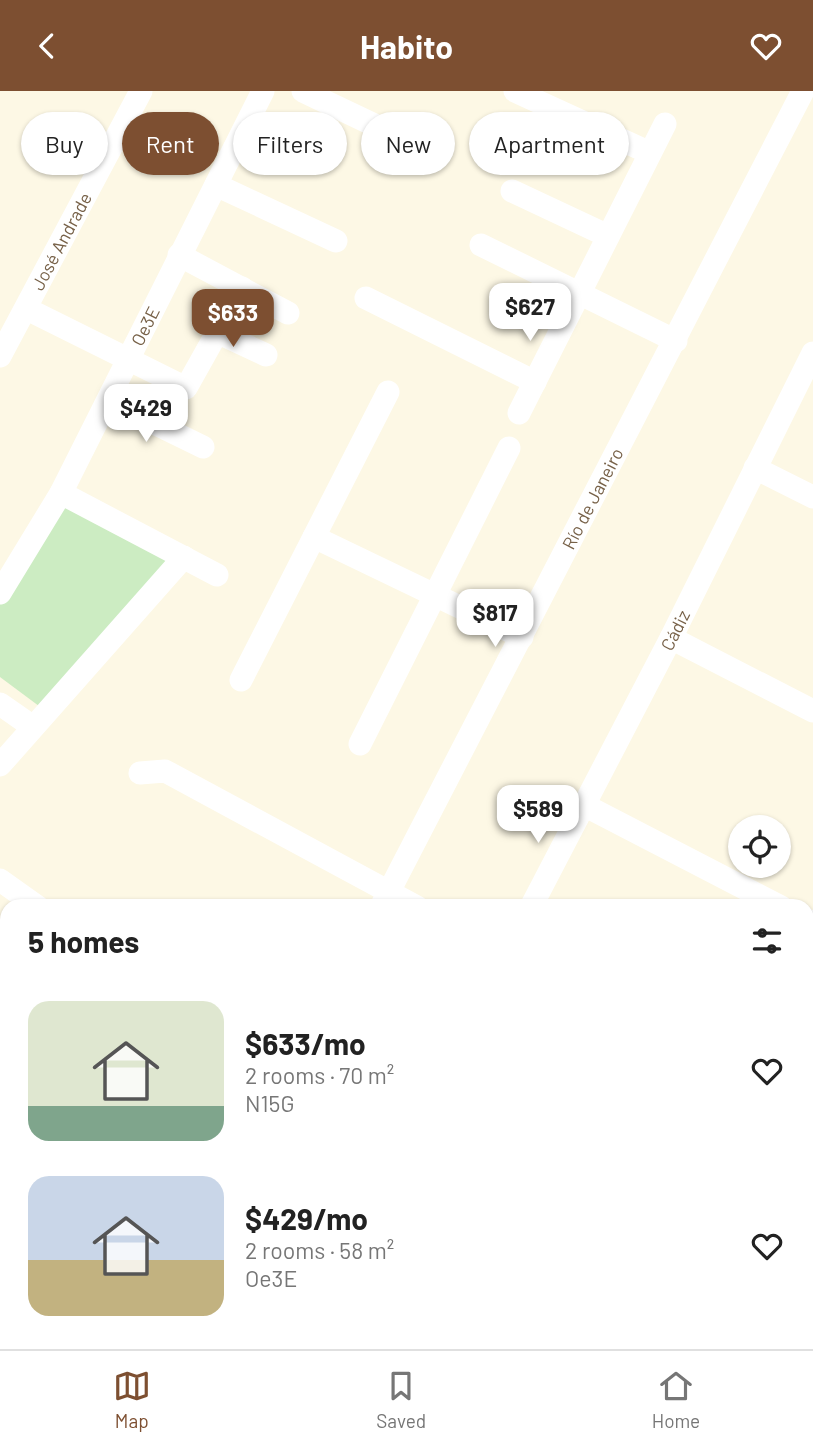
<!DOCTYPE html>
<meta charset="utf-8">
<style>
:root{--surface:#fff;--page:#f2f2f2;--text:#222;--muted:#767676;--line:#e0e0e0;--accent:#7d4f31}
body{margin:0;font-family:Barlow,sans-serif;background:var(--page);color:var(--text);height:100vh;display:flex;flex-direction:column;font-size:26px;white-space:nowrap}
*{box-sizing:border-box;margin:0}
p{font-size:23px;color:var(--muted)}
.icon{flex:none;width:38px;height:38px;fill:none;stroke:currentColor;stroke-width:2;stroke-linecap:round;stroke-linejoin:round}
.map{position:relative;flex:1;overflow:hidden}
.drawer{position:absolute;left:0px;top:808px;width:814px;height:450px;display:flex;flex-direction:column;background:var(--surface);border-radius:21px 21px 0 0;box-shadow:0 2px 5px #0004}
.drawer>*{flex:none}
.hud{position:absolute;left:21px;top:21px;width:772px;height:63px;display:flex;gap:14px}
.controls{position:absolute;left:728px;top:724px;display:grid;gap:14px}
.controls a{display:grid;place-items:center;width:63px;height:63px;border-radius:50%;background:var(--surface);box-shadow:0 2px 5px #0004;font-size:35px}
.price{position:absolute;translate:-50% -60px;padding:0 16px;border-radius:14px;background:#fff;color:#222;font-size:23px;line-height:46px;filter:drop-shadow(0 2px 4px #0008)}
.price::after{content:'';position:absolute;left:50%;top:42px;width:21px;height:16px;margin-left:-10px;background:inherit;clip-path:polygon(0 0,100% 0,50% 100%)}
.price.selected{background:var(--accent);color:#fff}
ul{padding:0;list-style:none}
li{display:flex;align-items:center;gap:21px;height:175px;padding:0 28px}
li span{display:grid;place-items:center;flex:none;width:196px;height:140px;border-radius:21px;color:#555}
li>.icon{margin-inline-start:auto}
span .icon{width:84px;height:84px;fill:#fffc;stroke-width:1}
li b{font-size:30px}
h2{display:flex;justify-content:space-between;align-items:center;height:84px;padding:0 28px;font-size:30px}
.pill{padding:0 24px;border-radius:32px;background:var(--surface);box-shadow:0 2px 5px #0004;font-size:24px;line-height:63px}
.pill.selected{background:var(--accent);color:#fff}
header{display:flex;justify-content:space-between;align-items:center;height:91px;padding:0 28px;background:var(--accent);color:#fff;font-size:32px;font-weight:700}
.menu{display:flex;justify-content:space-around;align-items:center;height:98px;border-top:2px solid var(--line);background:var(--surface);font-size:19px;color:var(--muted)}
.menu a{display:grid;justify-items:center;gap:4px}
.menu .selected{color:var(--accent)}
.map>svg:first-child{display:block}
</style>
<header><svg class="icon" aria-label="back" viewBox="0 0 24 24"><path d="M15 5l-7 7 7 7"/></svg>Habito<svg class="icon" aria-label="heart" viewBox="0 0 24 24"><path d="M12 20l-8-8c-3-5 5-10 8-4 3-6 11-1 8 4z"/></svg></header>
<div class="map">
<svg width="813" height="1258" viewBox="0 0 813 1258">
<rect width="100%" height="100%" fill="#fdf8e5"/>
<path fill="#ccecc2" d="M61,402L184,466L47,621L0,586V501Z"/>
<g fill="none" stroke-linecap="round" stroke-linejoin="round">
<g stroke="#fff" stroke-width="23">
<path d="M303,0L431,61"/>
<path d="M515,0L650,62"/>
<path d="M216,94L336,150"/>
<path d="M512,100L608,145"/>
<path d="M481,154L676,250"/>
<path d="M179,164L288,222"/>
<path d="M366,207L535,291"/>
<path d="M27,218L186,297L242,197"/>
<path d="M217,241L266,264"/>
<path id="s1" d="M0,265L141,0"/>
<path d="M109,310L203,356"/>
<path d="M519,322L665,33"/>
<path d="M755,377L813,406"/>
<path d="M61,402L217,484"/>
<path d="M314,446L522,546"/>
<path id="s2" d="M0,502L61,402L263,0"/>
<path d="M671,547L813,620"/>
<path d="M241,589L388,301"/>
<path d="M0,613L33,636"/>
<path d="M360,653L509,357"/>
<path d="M0,674L184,466"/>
<path d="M140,682L165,680L417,816"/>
<path d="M584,714L781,816"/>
<path d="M0,789L38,816"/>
<path id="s3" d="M381,816L803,0"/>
<path id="s4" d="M531,816L671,547L813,262"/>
<path d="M807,829L813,832"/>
<path d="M0,1021L7,1024"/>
<path d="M369,1251L382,1258"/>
<path d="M83,1258L88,1251"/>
</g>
</g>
<g text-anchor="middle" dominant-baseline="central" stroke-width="5" stroke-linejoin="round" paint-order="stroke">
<g font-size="18" fill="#776148" stroke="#fffbec">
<text stroke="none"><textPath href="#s1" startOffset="130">José Andrade</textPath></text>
<text stroke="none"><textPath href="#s2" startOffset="304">Oe3E</textPath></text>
<text stroke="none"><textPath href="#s3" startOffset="460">Río de Janeiro</textPath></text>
<text stroke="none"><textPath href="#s4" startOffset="312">Cádiz</textPath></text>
</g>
</g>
</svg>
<div class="controls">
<a><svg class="icon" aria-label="locate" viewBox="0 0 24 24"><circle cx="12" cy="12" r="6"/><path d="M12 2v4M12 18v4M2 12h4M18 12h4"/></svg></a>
</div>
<b class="price" style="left:530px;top:252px">$627</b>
<b class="price selected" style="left:233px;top:258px">$633</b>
<b class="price" style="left:146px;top:353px">$429</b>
<b class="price" style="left:495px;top:558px">$817</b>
<b class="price" style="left:538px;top:754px">$589</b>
<div class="hud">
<a class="pill">Buy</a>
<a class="pill selected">Rent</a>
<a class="pill">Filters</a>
<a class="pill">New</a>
<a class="pill">Apartment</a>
</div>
<section class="drawer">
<h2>5 homes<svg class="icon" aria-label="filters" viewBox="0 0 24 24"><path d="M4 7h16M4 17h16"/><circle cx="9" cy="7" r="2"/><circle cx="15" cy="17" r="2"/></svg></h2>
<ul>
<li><span style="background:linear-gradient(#dfe7d0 75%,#7fa58c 0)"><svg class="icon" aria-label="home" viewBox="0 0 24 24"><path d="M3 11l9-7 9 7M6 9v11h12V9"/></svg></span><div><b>$633/mo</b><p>2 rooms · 70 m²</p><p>N15G</p></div><svg class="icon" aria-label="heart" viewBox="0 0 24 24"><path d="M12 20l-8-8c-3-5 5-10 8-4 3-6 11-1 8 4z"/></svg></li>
<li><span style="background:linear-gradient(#c9d6e8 60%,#c2b280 0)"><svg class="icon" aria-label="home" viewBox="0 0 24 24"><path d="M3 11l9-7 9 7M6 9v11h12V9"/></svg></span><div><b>$429/mo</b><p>2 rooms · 58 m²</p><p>Oe3E</p></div><svg class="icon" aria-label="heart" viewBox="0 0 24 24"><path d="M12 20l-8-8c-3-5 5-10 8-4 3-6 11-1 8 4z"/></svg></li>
</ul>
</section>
</div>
<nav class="menu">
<a class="selected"><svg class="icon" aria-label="map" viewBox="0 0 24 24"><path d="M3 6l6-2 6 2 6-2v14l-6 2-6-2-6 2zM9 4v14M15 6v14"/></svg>Map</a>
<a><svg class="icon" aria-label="saved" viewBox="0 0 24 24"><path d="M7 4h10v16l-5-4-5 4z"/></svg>Saved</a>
<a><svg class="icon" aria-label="home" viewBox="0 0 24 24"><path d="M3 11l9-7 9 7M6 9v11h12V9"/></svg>Home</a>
</nav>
